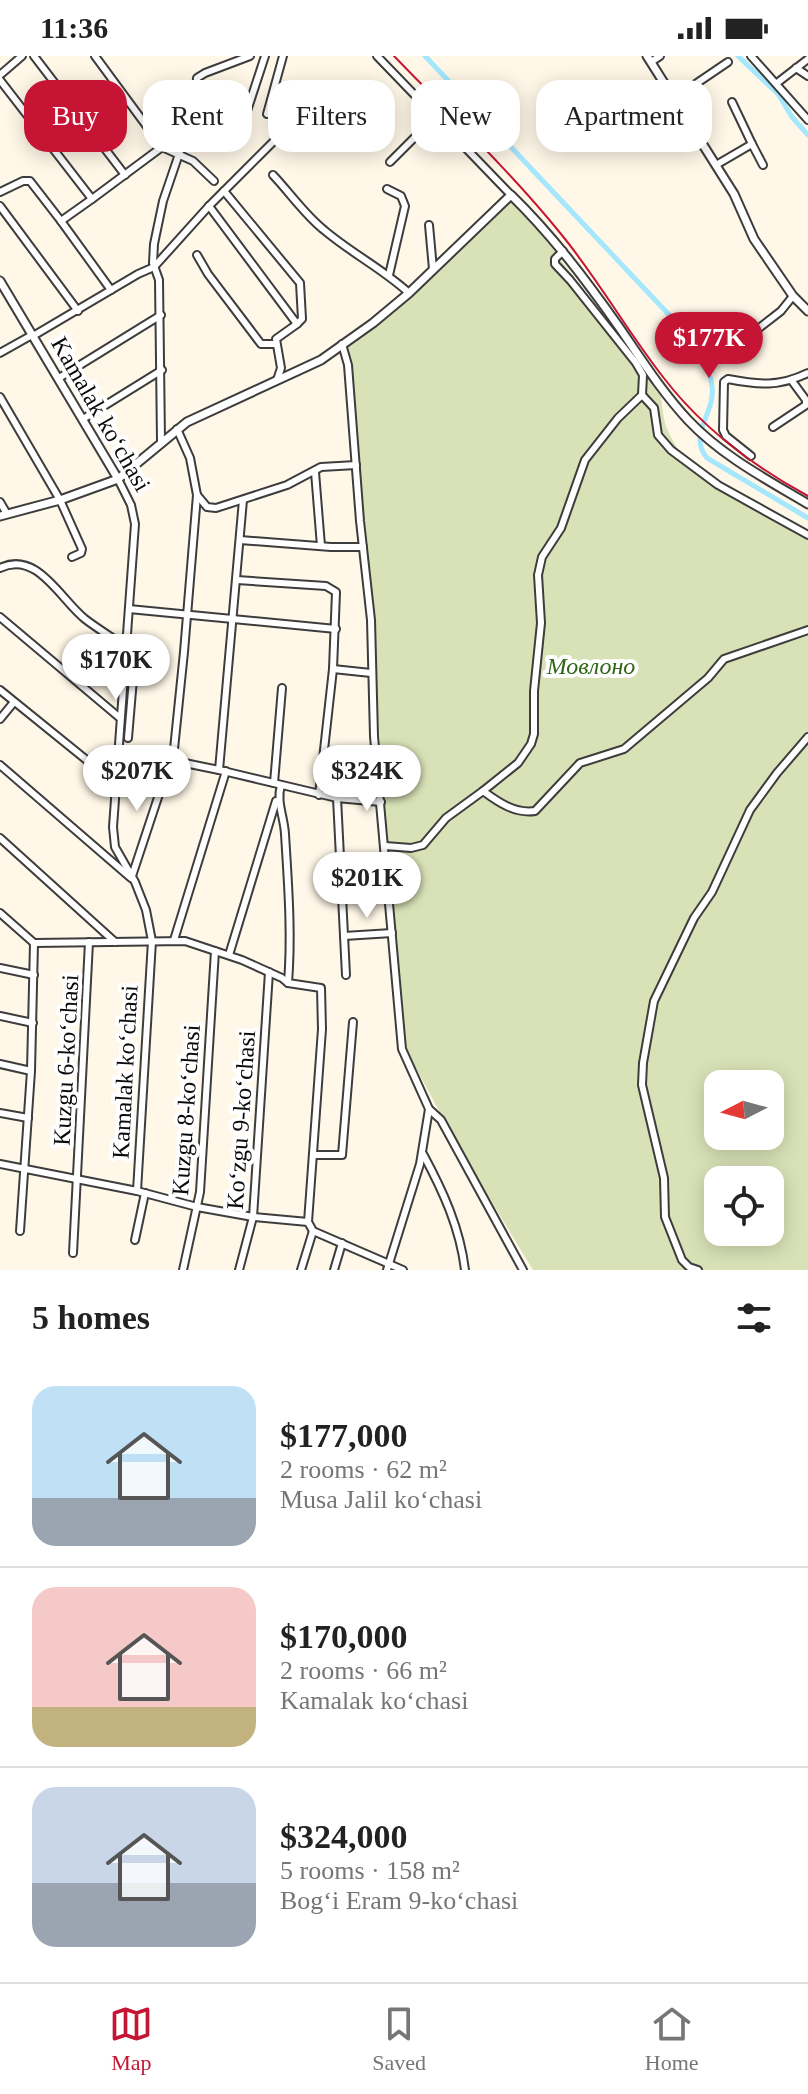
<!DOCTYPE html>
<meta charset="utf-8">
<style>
:root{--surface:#fff;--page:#f2f2f2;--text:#222;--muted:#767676;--line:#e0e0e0;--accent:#c61534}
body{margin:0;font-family:Georgia,serif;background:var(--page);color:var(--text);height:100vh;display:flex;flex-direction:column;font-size:30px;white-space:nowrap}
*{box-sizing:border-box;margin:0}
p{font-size:26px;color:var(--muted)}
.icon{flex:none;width:44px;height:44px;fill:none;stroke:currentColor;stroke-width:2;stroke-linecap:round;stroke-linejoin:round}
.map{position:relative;height:1214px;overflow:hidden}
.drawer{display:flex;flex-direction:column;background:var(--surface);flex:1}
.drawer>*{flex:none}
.top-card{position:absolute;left:24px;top:24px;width:760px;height:72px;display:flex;gap:16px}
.needle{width:52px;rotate:264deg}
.buttons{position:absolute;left:704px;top:1014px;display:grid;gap:16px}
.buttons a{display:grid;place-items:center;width:80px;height:80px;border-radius:16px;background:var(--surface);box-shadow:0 4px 20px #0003;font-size:40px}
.price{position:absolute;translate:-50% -68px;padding:0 18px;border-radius:28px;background:#fff;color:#222;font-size:26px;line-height:52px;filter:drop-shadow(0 2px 4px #0008)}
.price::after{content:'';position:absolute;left:50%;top:48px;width:24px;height:18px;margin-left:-12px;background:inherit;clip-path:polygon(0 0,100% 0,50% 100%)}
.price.active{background:var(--accent);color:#fff}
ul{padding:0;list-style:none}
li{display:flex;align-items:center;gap:24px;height:200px;padding:0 32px}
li+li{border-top:2px solid var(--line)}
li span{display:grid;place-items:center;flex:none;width:224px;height:160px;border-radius:24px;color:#555}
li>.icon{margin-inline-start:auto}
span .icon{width:96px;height:96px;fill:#fffc;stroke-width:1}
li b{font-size:34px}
h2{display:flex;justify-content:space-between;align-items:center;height:96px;padding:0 32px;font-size:34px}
.tag{padding:0 28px;border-radius:24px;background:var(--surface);box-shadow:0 4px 20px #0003;font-size:28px;line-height:72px}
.tag.active{background:var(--accent);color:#fff}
.status{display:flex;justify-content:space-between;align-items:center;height:56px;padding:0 40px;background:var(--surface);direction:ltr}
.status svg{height:22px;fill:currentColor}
.tabs{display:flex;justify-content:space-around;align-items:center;height:112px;border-top:2px solid var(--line);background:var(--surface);font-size:22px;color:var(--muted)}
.tabs a{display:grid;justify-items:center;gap:4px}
.tabs .active{color:var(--accent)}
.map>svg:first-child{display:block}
</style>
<div class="status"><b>11:36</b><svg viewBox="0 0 49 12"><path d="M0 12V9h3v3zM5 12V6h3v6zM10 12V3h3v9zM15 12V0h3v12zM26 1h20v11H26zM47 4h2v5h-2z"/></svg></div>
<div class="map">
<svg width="808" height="1214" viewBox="0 0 808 1214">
<rect width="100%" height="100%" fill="#fff7e7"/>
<path fill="#d9e2b7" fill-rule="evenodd" d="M508,143L533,166L661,340C662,349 663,361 666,370C688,429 757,450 808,475V1214H533L455,1085L407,995L388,792L368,527L346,289ZM718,1028H770V1080H718ZM718,1124H770V1176H718Z"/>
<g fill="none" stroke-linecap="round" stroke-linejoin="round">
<g stroke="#a5e7fd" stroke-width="5">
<path d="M425,0L674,264C688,284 709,305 712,330C716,357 687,378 707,402L808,462"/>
<path d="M738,0L778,38L792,61L808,79"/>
</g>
<g stroke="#3d3d3d" stroke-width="10">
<g id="minor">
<path d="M34,0L125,119"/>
<path d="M377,0L511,139"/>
<path d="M751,0L808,64"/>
<path d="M651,6L660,0"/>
<path d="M796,12L808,20"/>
<path d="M0,19L22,0"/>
<path d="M0,24L92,143L162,91L95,0"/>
<path d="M777,27L808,3"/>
<path d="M675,42L728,6"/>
<path d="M228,53L242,58L247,55L265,0"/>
<path d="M267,58L283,0"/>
<path d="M752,88L763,109"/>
<path d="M162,91L193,105L214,125"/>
<path d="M390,106L436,60"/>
<path d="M716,109L752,88L732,46"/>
<path d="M273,119C290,137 305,159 324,174C351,197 383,213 409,237"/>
<path d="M387,133L401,140L405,150L389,219"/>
<path d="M224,135L300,227L302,263L297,268"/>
<path d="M0,136L23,125H30L61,165"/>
<path d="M92,143L61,165L111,234"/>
<path d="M0,150L78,255"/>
<path d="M209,150L297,268L276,283L281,312L277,324"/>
<path d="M429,169L433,213"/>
<path d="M563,195L555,203V208L570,224L636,307L643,319L642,339L618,362L585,404L561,472L542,501L538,519L541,567L534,635V678L531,688L518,707L483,735C498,746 515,758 535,755L580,707L624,693L708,622L724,603L808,574"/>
<path d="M197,199L208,218L261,288H275"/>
<path d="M33,280L138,218L154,211L209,150L273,86"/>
<path d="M745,283L781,255L793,240"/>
<path d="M342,288L348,309L360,465L371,564L374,680L402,993L429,1053L420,1108L387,1214"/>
<path d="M0,297L32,279"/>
<path d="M59,322L161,259"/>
<path d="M642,339L654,352L658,379L671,394L718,429L808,479"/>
<path d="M0,341L60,444L82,493L81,497L72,501"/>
<path d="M83,363L162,314"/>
<path d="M773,371L806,349V344L792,325"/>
<path d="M161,385L159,224L153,207L154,188L163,145L195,51L197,22L205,17L250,0"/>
<path d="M751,400L726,380L723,374L724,326L728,323C759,329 779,331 808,317"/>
<path d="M315,416L321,490"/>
<path d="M118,423L131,449L135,468L113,771L115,791L135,826L146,854L152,885L137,1135"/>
<path d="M197,439L207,451L216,452L287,429L321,411L356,409"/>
<path d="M0,446L7,458"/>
<path d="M240,484L331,491H363"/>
<path d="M0,512C37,494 60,543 85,563C98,573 113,582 126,591"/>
<path d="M237,524L326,530L336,536L333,613L319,739"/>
<path d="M129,553L336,573"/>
<path d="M0,561L120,662"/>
<path d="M126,600L134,611L128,682"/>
<path d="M333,613L371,617"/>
<path d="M0,634L115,727"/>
<path d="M0,663L14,646"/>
<path d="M117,698L170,704L219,714L337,742L381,746"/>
<path d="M0,709L131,822"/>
<path d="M219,714L243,444"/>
<path d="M274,727L282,632"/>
<path d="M281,729C276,746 284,760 285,778C288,827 292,877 288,927"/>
<path d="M337,742L346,919"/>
<path d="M0,782L115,886"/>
<path d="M385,790L411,792L423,789L446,762L483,735"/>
<path d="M132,820L174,693L184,596L197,439L190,402L177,373"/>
<path d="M0,857L34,887"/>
<path d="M344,880L392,877"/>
<path d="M174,884L226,715"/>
<path d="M34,887L185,885L242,904L282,922L288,927L321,932L322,973L308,1166"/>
<path d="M229,899L276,745"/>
<path d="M0,912L34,919"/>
<path d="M0,960L33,967"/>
<path d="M0,1008L31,1015"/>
<path d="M429,1053L441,1064L523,1214"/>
<path d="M0,1057L28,1062"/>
<path d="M423,1098C443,1135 460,1172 465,1214"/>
<path d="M313,1099H342L353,966"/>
<path d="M0,1108L137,1135L197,1151L253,1161L308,1166L313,1175L403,1214"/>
<path d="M20,1175L31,1015L34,887"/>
<path d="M135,1184L145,1137"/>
<path d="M73,1197L89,886"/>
<path d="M183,1214L200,1136L215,895"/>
<path d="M239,1214L253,1161L269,916"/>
<path d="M301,1214L313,1175"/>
<path d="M334,1214L342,1187"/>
<path d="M698,1214L689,1211L682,1204L665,1161L664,1122L642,1029L643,1007L654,945L694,862L712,836L750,754L777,717L808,681"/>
</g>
</g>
<g stroke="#3d3d3d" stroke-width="11">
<g id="tertiary">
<path d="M647,0L734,138L754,183L793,240L808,255"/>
<path d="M0,225L118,423"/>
<path d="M0,460L60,444L118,423L187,366L321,304L373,267L409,237L511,139C552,179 586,224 619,271C641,303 662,336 688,364C722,400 766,423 808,448"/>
</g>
</g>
<use href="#minor" stroke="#fff" stroke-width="6"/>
<use href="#tertiary" stroke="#fff" stroke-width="7"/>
<path stroke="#c61534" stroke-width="2" d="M394,0C450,58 510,115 561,178C598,223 627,275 663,321C702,372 753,410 808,440"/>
</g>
<g text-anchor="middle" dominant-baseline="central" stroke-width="8" stroke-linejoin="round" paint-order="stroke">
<g font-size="24" fill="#0a0a0a" stroke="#fff">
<text transform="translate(101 358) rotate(60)">Kamalak koʻchasi</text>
<text transform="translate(66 1004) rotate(-87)">Kuzgu 6-koʻchasi</text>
<text transform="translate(125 1016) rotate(-87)">Kamalak koʻchasi</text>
<text transform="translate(186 1054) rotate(-86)">Kuzgu 8-koʻchasi</text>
<text transform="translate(241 1064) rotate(-86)">Koʻzgu 9-koʻchasi</text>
</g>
<g font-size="24" font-style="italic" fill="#306615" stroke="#fff">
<text x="591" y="610">Мовлоно</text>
</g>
</g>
</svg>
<div class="buttons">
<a><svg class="needle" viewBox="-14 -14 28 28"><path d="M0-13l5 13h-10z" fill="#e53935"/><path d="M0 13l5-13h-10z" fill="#767676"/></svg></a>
<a><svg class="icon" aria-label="locate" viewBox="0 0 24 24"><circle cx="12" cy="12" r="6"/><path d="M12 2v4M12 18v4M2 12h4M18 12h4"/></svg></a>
</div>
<b class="price active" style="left:709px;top:324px">$177K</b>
<b class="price" style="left:116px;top:646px">$170K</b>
<b class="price" style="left:137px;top:757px">$207K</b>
<b class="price" style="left:367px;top:757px">$324K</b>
<b class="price" style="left:367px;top:864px">$201K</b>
<div class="top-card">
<a class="tag active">Buy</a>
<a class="tag">Rent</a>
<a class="tag">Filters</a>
<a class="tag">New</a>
<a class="tag">Apartment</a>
</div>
</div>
<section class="drawer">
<h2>5 homes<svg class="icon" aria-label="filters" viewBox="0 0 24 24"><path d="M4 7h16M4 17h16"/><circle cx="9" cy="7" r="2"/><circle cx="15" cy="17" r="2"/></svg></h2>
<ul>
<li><span style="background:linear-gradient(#bfe0f5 70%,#9aa5b1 0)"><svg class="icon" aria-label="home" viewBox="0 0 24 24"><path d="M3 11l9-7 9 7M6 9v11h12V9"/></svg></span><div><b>$177,000</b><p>2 rooms · 62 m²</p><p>Musa Jalil koʻchasi</p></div></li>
<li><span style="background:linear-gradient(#f6c9c9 75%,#c2b280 0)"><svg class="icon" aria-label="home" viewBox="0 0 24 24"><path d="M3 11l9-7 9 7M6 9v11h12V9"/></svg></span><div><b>$170,000</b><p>2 rooms · 66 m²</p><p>Kamalak koʻchasi</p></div></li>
<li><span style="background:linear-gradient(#c9d6e8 60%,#9aa5b1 0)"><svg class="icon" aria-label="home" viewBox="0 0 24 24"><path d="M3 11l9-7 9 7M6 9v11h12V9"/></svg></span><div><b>$324,000</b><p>5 rooms · 158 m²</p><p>Bogʻi Eram 9-koʻchasi</p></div></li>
</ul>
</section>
<nav class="tabs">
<a class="active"><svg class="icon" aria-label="map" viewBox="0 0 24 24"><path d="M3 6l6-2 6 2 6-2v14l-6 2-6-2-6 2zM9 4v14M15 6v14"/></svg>Map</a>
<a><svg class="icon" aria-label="saved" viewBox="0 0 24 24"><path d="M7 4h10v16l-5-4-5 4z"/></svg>Saved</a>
<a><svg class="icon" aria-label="home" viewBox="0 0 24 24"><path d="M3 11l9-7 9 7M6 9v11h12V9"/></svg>Home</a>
</nav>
